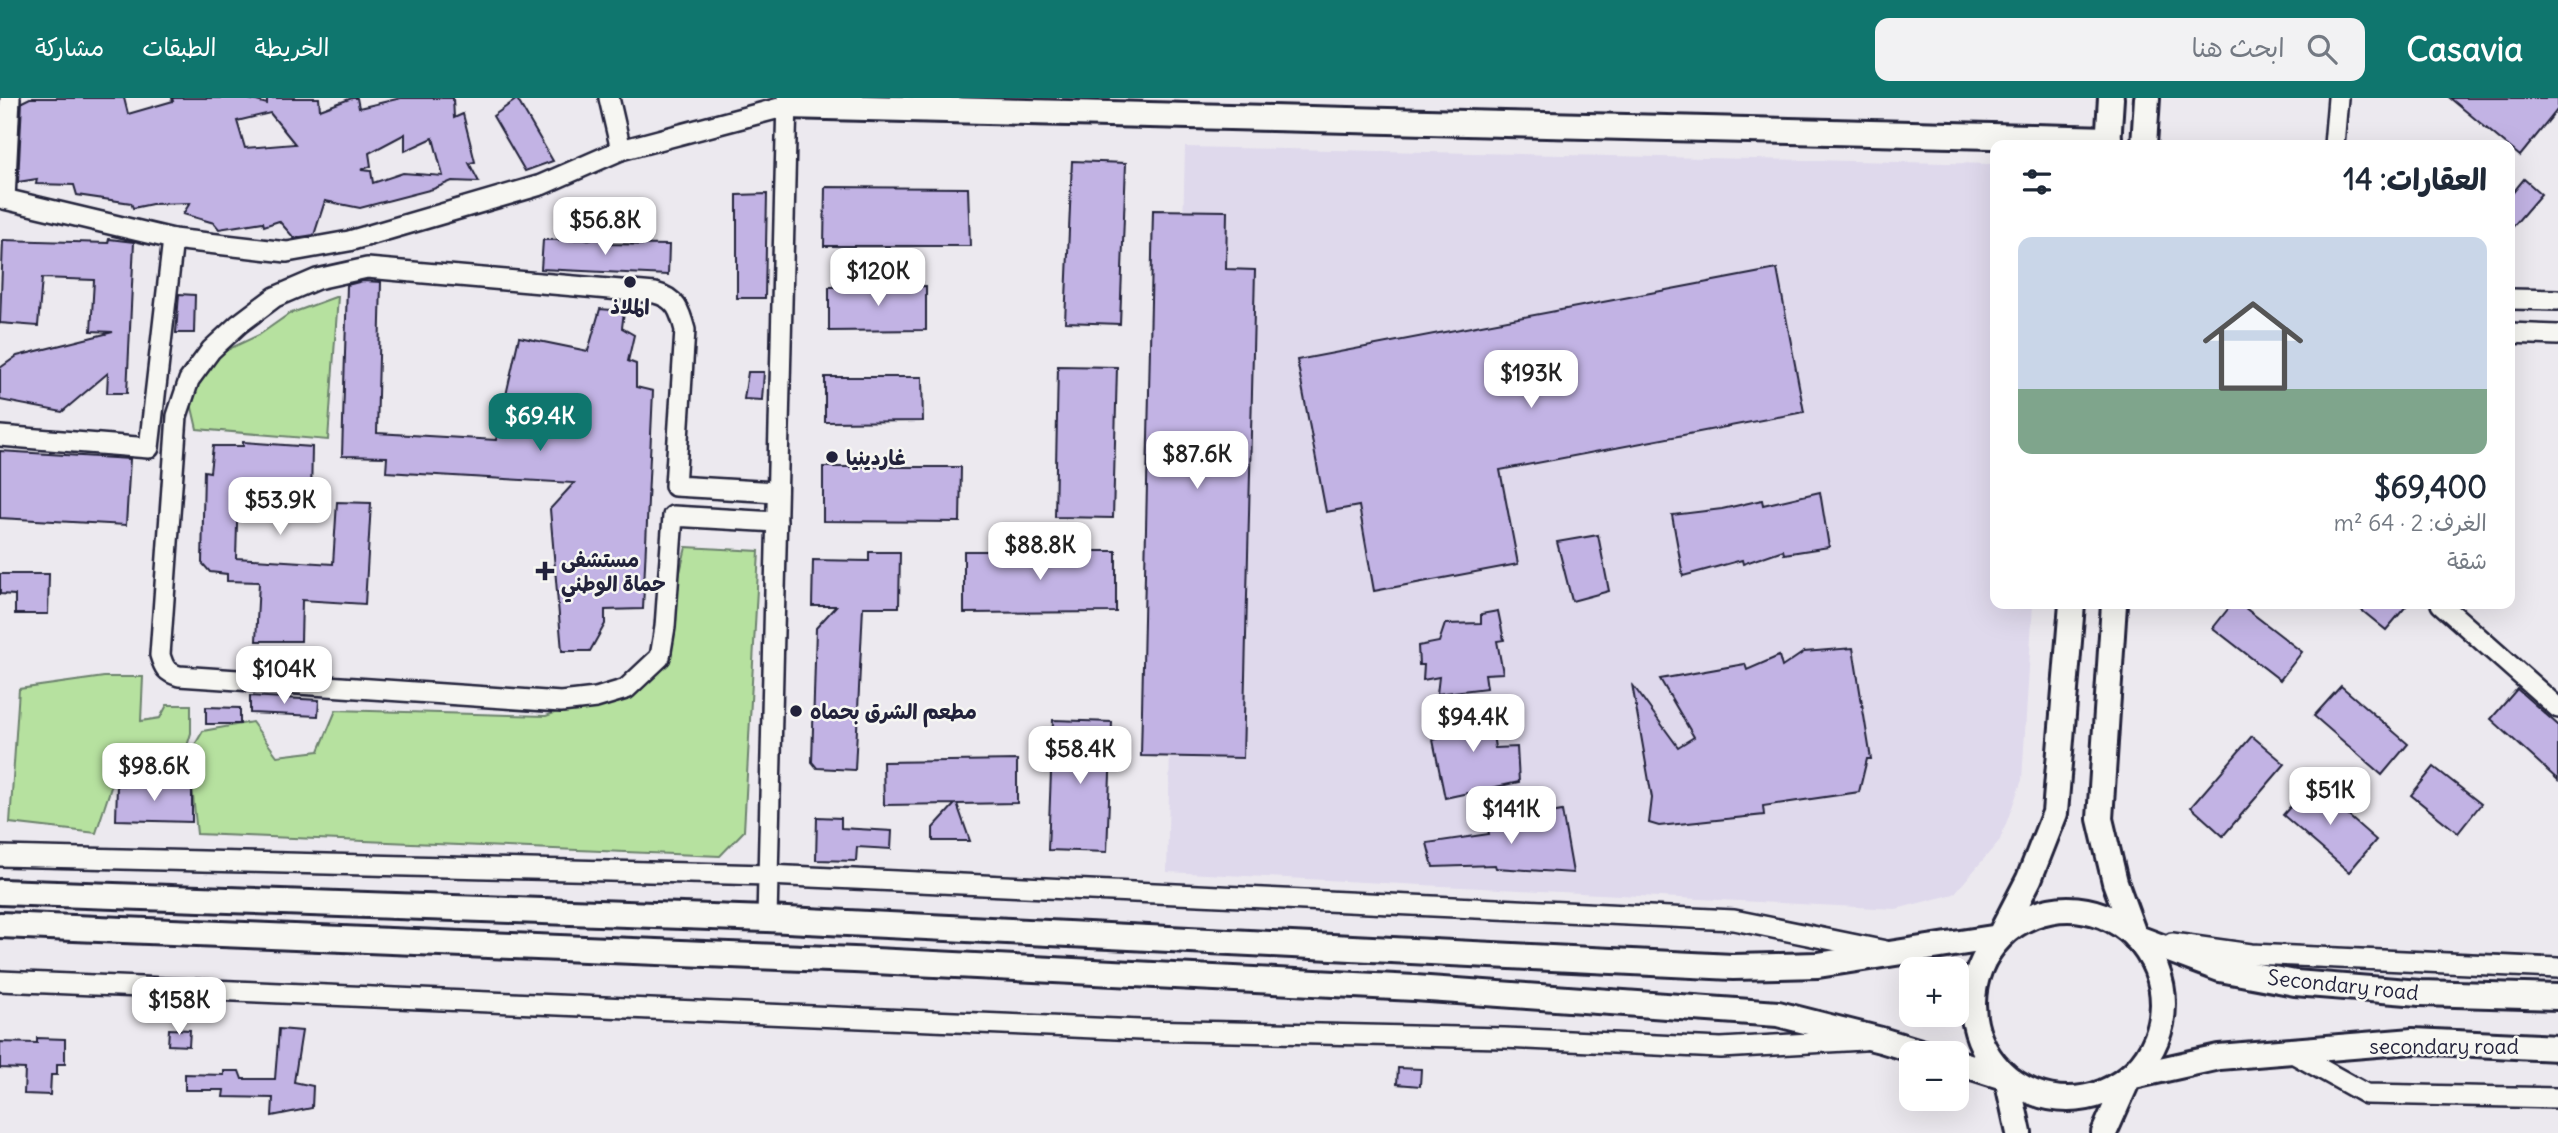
<!DOCTYPE html>
<html lang="ar">
<meta charset="utf-8">
<style>
:root{--surface:#fff;--page:#f2f2f3;--text:#1f2937;--muted:#747a83;--line:#e0e1e3;--accent:#0f766e}
body{margin:0;font-family:Delius,"Playpen Sans Arabic",sans-serif;background:var(--page);color:var(--text);direction:rtl;height:100vh;display:flex;flex-direction:column;font-size:26px;white-space:nowrap}
*{box-sizing:border-box;margin:0}
p{font-size:23px;color:var(--muted)}
.icon{flex:none;width:38px;height:38px;fill:none;stroke:currentColor;stroke-width:2;stroke-linecap:round;stroke-linejoin:round}
.map{position:relative;flex:1;overflow:hidden;direction:ltr}
.side{position:absolute;left:1990px;top:42px;width:525px;height:469px;display:flex;flex-direction:column;background:var(--surface);border-radius:14px;box-shadow:0 7px 28px #0002;direction:rtl}
.side>*{flex:none}
.tools{position:absolute;left:1899px;top:859px;display:grid;gap:14px}
.tools a{display:grid;place-items:center;width:70px;height:70px;border-radius:14px;background:var(--surface);box-shadow:0 7px 28px #0002;font-size:35px}
.price{position:absolute;translate:-50% -60px;padding:0 16px;border-radius:14px;background:#fff;color:#222;font-size:23px;line-height:46px;filter:drop-shadow(0 2px 4px #0008)}
.price::after{content:'';position:absolute;left:50%;top:42px;width:21px;height:16px;margin-left:-10px;background:inherit;clip-path:polygon(0 0,100% 0,50% 100%)}
.price.on{background:var(--accent);color:#fff}
ul{padding:0;list-style:none}
li{display:grid;align-content:center;gap:14px;height:371px;padding:0 28px}
li+li{border-top:2px solid var(--line)}
li span{display:grid;place-items:center;height:217px;border-radius:14px;color:#555}
li>.icon{margin-inline-start:auto}
span .icon{width:126px;height:126px;fill:#fffc;stroke-width:1}
li b{font-size:30px}
h2{display:flex;justify-content:space-between;align-items:center;height:84px;padding:0 28px;font-size:30px}
header{display:flex;align-items:center;gap:42px;box-sizing:border-box;height:98px;padding:0 35px;background:var(--accent);color:#fff}
header strong{font-size:33px}
nav{display:flex;gap:38px;margin-inline-start:auto;font-size:24px}
.search{width:490px;height:63px;background:var(--page);display:flex;align-items:center;gap:18px;box-sizing:border-box;padding:0 24px;border-radius:14px;color:var(--muted);font-size:26px}
.map>svg:first-child{display:block}
</style>
<header>
<strong>Casavia</strong>
<div class="search"><svg class="icon" aria-label="search" viewBox="0 0 24 24"><circle cx="10" cy="10" r="6"/><path d="M15 15l6 6"/></svg>ابحث هنا</div>
<nav><a>الخريطة</a><a>الطبقات</a><a>مشاركة</a></nav>
</header>
<div class="map">
<svg width="2558" height="1035" viewBox="0 0 2558 1035">
<rect width="100%" height="100%" fill="#ece9ef"/>
<filter id="ink" filterUnits="userSpaceOnUse"><feTurbulence type="fractalNoise" baseFrequency=".0143" numOctaves="2"/><feDisplacementMap in="SourceGraphic" scale="14" xChannelSelector="R" yChannelSelector="G"/><feConvolveMatrix kernelMatrix="1 2 1 2 8 2 1 2 1" color-interpolation-filters="sRGB"/></filter>
<g filter="url(#ink)">
<path fill="#dfd9ec" d="M1185,49L1995,66V506H2033L2022,682L2000,742L1954,796L1896,811L1167,774Z"/>
<g fill="#b6e19f" stroke="#6c826d" stroke-width="2">
<path d="M338,198L328,342L197,331L190,301L214,258L259,237L289,216Z"/>
<path d="M686,449L759,453L744,733L720,758L197,736L192,688L183,667L203,633L252,624L277,658L319,653L336,612L546,618L655,579Z"/>
<path d="M104,579H143L141,623L160,620L167,607H191V635L178,678L116,674L96,735L10,725L19,591Z"/>
</g>
<g fill="#c2b3e4" stroke="#22223b" stroke-width="2" fill-rule="evenodd">
<path d="M30,0H124L128,16L173,3L172,0H245L267,6V0H319L320,12L352,0H357L359,10L401,0H453L454,20L463,16L475,64L469,65L479,84L452,83L433,91L360,110L325,103L314,137L294,140L279,123L264,128L263,124L219,131L214,125L183,116L190,105L152,106L133,110L131,105L77,97L74,87L36,86L37,81L18,84L22,4ZM270,15L295,46L245,50L237,23ZM405,36V53L433,40L443,78L403,75L373,85L371,73L361,72L371,68L369,55Z"/>
<path d="M2450,0H2558V11L2520,58Z"/>
<path d="M517,1L553,63L525,73L493,18Z"/>
<path d="M1072,63L1126,65L1120,226L1065,224Z"/>
<path d="M2524,81L2541,96L2510,132V98Z"/>
<path d="M825,89L968,90L970,148H824Z"/>
<path d="M767,96L765,200H737V97Z"/>
<path d="M1153,112L1227,113L1226,171L1255,172L1243,660L1141,658Z"/>
<path d="M109,141L134,144L127,295H107L108,275L62,314L0,302V270L17,258L113,234L91,233L94,182L42,180L38,228L0,225L3,142L108,145Z"/>
<path d="M604,141V146L669,147L668,177L541,171L543,142Z"/>
<path d="M1777,171L1804,314L1500,372L1518,466L1374,493L1359,408L1326,414L1297,262Z"/>
<path d="M363,183L381,184L377,335L496,342L519,239L588,253L600,211L624,213L622,230L634,237L628,263L636,266V289L653,293L643,511L605,512V526L590,553H562L550,411L574,385L386,374L387,359L342,358L347,187Z"/>
<path d="M926,188V232L829,233V189Z"/>
<path d="M179,196L195,197L194,235H176Z"/>
<path d="M1058,268L1117,269L1113,420L1055,419Z"/>
<path d="M748,274H764L762,302L744,301Z"/>
<path d="M825,279H922L923,323L825,324Z"/>
<path d="M243,344L312,349L311,401L238,394L236,460L333,466L337,404L371,405L365,506L302,502L301,543H256L259,484L227,483V476L210,474L202,465L204,373L210,374L213,348H243Z"/>
<path d="M0,353L130,361L126,427L0,420Z"/>
<path d="M823,369H961L960,424L823,423Z"/>
<path d="M1820,394L1829,449L1784,456L1783,452L1743,466L1742,462L1683,478L1672,417L1722,411L1762,402L1763,407Z"/>
<path d="M1598,437L1609,493L1572,503L1557,444Z"/>
<path d="M964,453H1116V514L964,515Z"/>
<path d="M869,454H900L899,509H863L855,672L817,670L812,664L816,530L836,508H812L813,462L869,463Z"/>
<path d="M0,476H49L48,516H15V497L0,496Z"/>
<path d="M2232,506H2240L2302,554L2280,582L2213,530Z"/>
<path d="M2354,506H2408L2386,532Z"/>
<path d="M1498,513L1504,542L1497,543L1503,575L1485,576L1487,590L1437,596L1439,579L1423,582L1424,567H1419L1418,548L1439,544L1445,526L1481,525V516Z"/>
<path d="M1853,550L1871,661H1867L1859,694L1763,708L1764,717L1659,728L1649,725L1652,700L1632,586L1678,649L1694,639L1660,581L1745,566L1747,572L1779,558L1782,569L1804,554Z"/>
<path d="M2341,588L2408,646L2382,677L2314,618Z"/>
<path d="M2517,591L2558,627V682L2491,621Z"/>
<path d="M250,598L319,602L318,618L250,615Z"/>
<path d="M1488,602L1495,650L1517,649L1519,684L1445,700L1433,642L1443,639L1440,622Z"/>
<path d="M206,609L240,610V626H206Z"/>
<path d="M1053,622L1112,624L1107,754L1048,752Z"/>
<path d="M2252,638L2285,666L2223,738L2191,709Z"/>
<path d="M1017,662V705L957,706L970,743H933V730L955,706L884,707L883,664Z"/>
<path d="M2434,669L2481,706L2458,735L2411,697Z"/>
<path d="M2311,685L2376,742L2349,774L2283,717Z"/>
<path d="M117,687L192,688V724L116,722Z"/>
<path d="M1562,713L1573,775L1496,770L1495,767L1433,769L1427,745L1489,736L1487,727Z"/>
<path d="M817,719L841,720V730L892,733L891,751L857,749L856,763L816,762Z"/>
<path d="M169,931L190,932L189,948L168,947Z"/>
<path d="M279,931L302,933L294,984L313,988L312,1010L272,1018L273,1000L223,999L224,992H185V976L224,977V973H239L242,981H275Z"/>
<path d="M37,940L65,941V966H57V977H51L50,997L24,996L25,971L0,970V944L37,945Z"/>
<path d="M1398,970L1421,971L1420,988L1397,986Z"/>
</g>
<g fill="none" stroke-linecap="round" stroke-linejoin="round">
<g stroke="#22223b" stroke-width="24">
<g id="minor">
<path d="M609,0L621,52"/>
<path d="M2334,47L2338,0"/>
<path d="M0,100L173,141L287,154L349,143L541,87L621,52L787,8"/>
<path d="M5,101L10,0"/>
<path d="M2510,201L2558,202"/>
<path d="M2510,235L2558,237"/>
<path d="M0,338L149,350L173,141"/>
<path d="M777,424L673,418L665,529L660,559L626,591L596,600L561,604L179,578C166,574 164,570 160,557L177,318L189,282L211,252L239,226L275,199L317,181L367,170L655,195C676,200 680,213 685,232L675,388L777,394"/>
<path d="M2441,506L2558,610"/>
<path d="M0,758L768,777L1734,822L1886,853"/>
<path d="M767,821L787,0"/>
<path d="M2172,845L2251,856L2558,870"/>
<path d="M0,883L1140,932L1504,940L1721,950L1863,942"/>
<path d="M2289,953L2366,996L2558,1000"/>
</g>
</g>
<g stroke="#22223b" stroke-width="30">
<g id="major">
<path d="M787,8L2109,41"/>
<path d="M2108,47L2111,0"/>
<path d="M2144,47L2147,0"/>
<path d="M2114,506L2100,721L2115,784L2135,839L2220,871L2295,885L2420,895L2558,899"/>
<path d="M0,794L767,821L1733,869L1818,867L1999,839L2029,781L2055,715L2072,506"/>
<circle cx="2068" cy="906" r="95"/>
<path d="M0,827L854,862L1415,890L1778,916L1881,942L1927,956"/>
<path d="M1956,964L2007,980L2019,1035"/>
<path d="M2104,1035L2129,979L2219,959L2413,943L2558,950"/>
</g>
</g>
<use href="#minor" stroke="#f6f6f2" stroke-width="19"/>
<use href="#major" stroke="#f6f6f2" stroke-width="24"/>
</g>
</g>
<g fill="#22223b" stroke="#f6f6f2" stroke-width="2.5">
<circle cx="630" cy="184" r="7"/>
<circle cx="832" cy="359" r="7"/>
<path d="M541.5 462.5h7v7h7v7h-7v7h-7v-7h-7v-7h7z"/>
<circle cx="796" cy="613" r="7"/>
</g>
<g text-anchor="middle" dominant-baseline="central" stroke-width="5" stroke-linejoin="round" paint-order="stroke">
<g font-size="21" font-weight="bold" fill="#22223b" stroke="#f6f6f2" text-anchor="start">
<text x="630" y="208" text-anchor="middle">الملاذ</text>
<text x="846" y="359">غاردينيا</text>
<text x="561" y="461">مستشفى<tspan x="561" dy="24">حماة الوطني</tspan></text>
<text x="810" y="613">مطعم الشرق بحماه</text>
</g>
<g font-size="21" fill="#22223b" stroke="#f6f6f2">
<text transform="translate(2343 887) rotate(6)">Secondary road</text>
<text x="2444" y="948">secondary road</text>
</g>
</g>
</svg>
<div class="tools">
<a>+</a>
<a>−</a>
</div>
<b class="price" style="left:605px;top:159px">$56.8K</b>
<b class="price" style="left:878px;top:210px">$120K</b>
<b class="price" style="left:1531px;top:312px">$193K</b>
<b class="price on" style="left:540px;top:355px">$69.4K</b>
<b class="price" style="left:1197px;top:393px">$87.6K</b>
<b class="price" style="left:280px;top:439px">$53.9K</b>
<b class="price" style="left:1040px;top:484px">$88.8K</b>
<b class="price" style="left:284px;top:608px">$104K</b>
<b class="price" style="left:1473px;top:656px">$94.4K</b>
<b class="price" style="left:1080px;top:688px">$58.4K</b>
<b class="price" style="left:154px;top:705px">$98.6K</b>
<b class="price" style="left:2330px;top:729px">$51K</b>
<b class="price" style="left:1511px;top:748px">$141K</b>
<b class="price" style="left:179px;top:939px">$158K</b>
<section class="side">
<h2>العقارات: 14<svg class="icon" aria-label="filters" viewBox="0 0 24 24"><path d="M4 7h16M4 17h16"/><circle cx="9" cy="7" r="2"/><circle cx="15" cy="17" r="2"/></svg></h2>
<ul>
<li><span style="background:linear-gradient(#c9d6e8 70%,#7fa58c 0)"><svg class="icon" aria-label="home" viewBox="0 0 24 24"><path d="M3 11l9-7 9 7M6 9v11h12V9"/></svg></span><div><b>$69,400</b><p>الغرف: 2 · 64 m²</p><p>شقة</p></div></li>
</ul>
</section>
</div>
